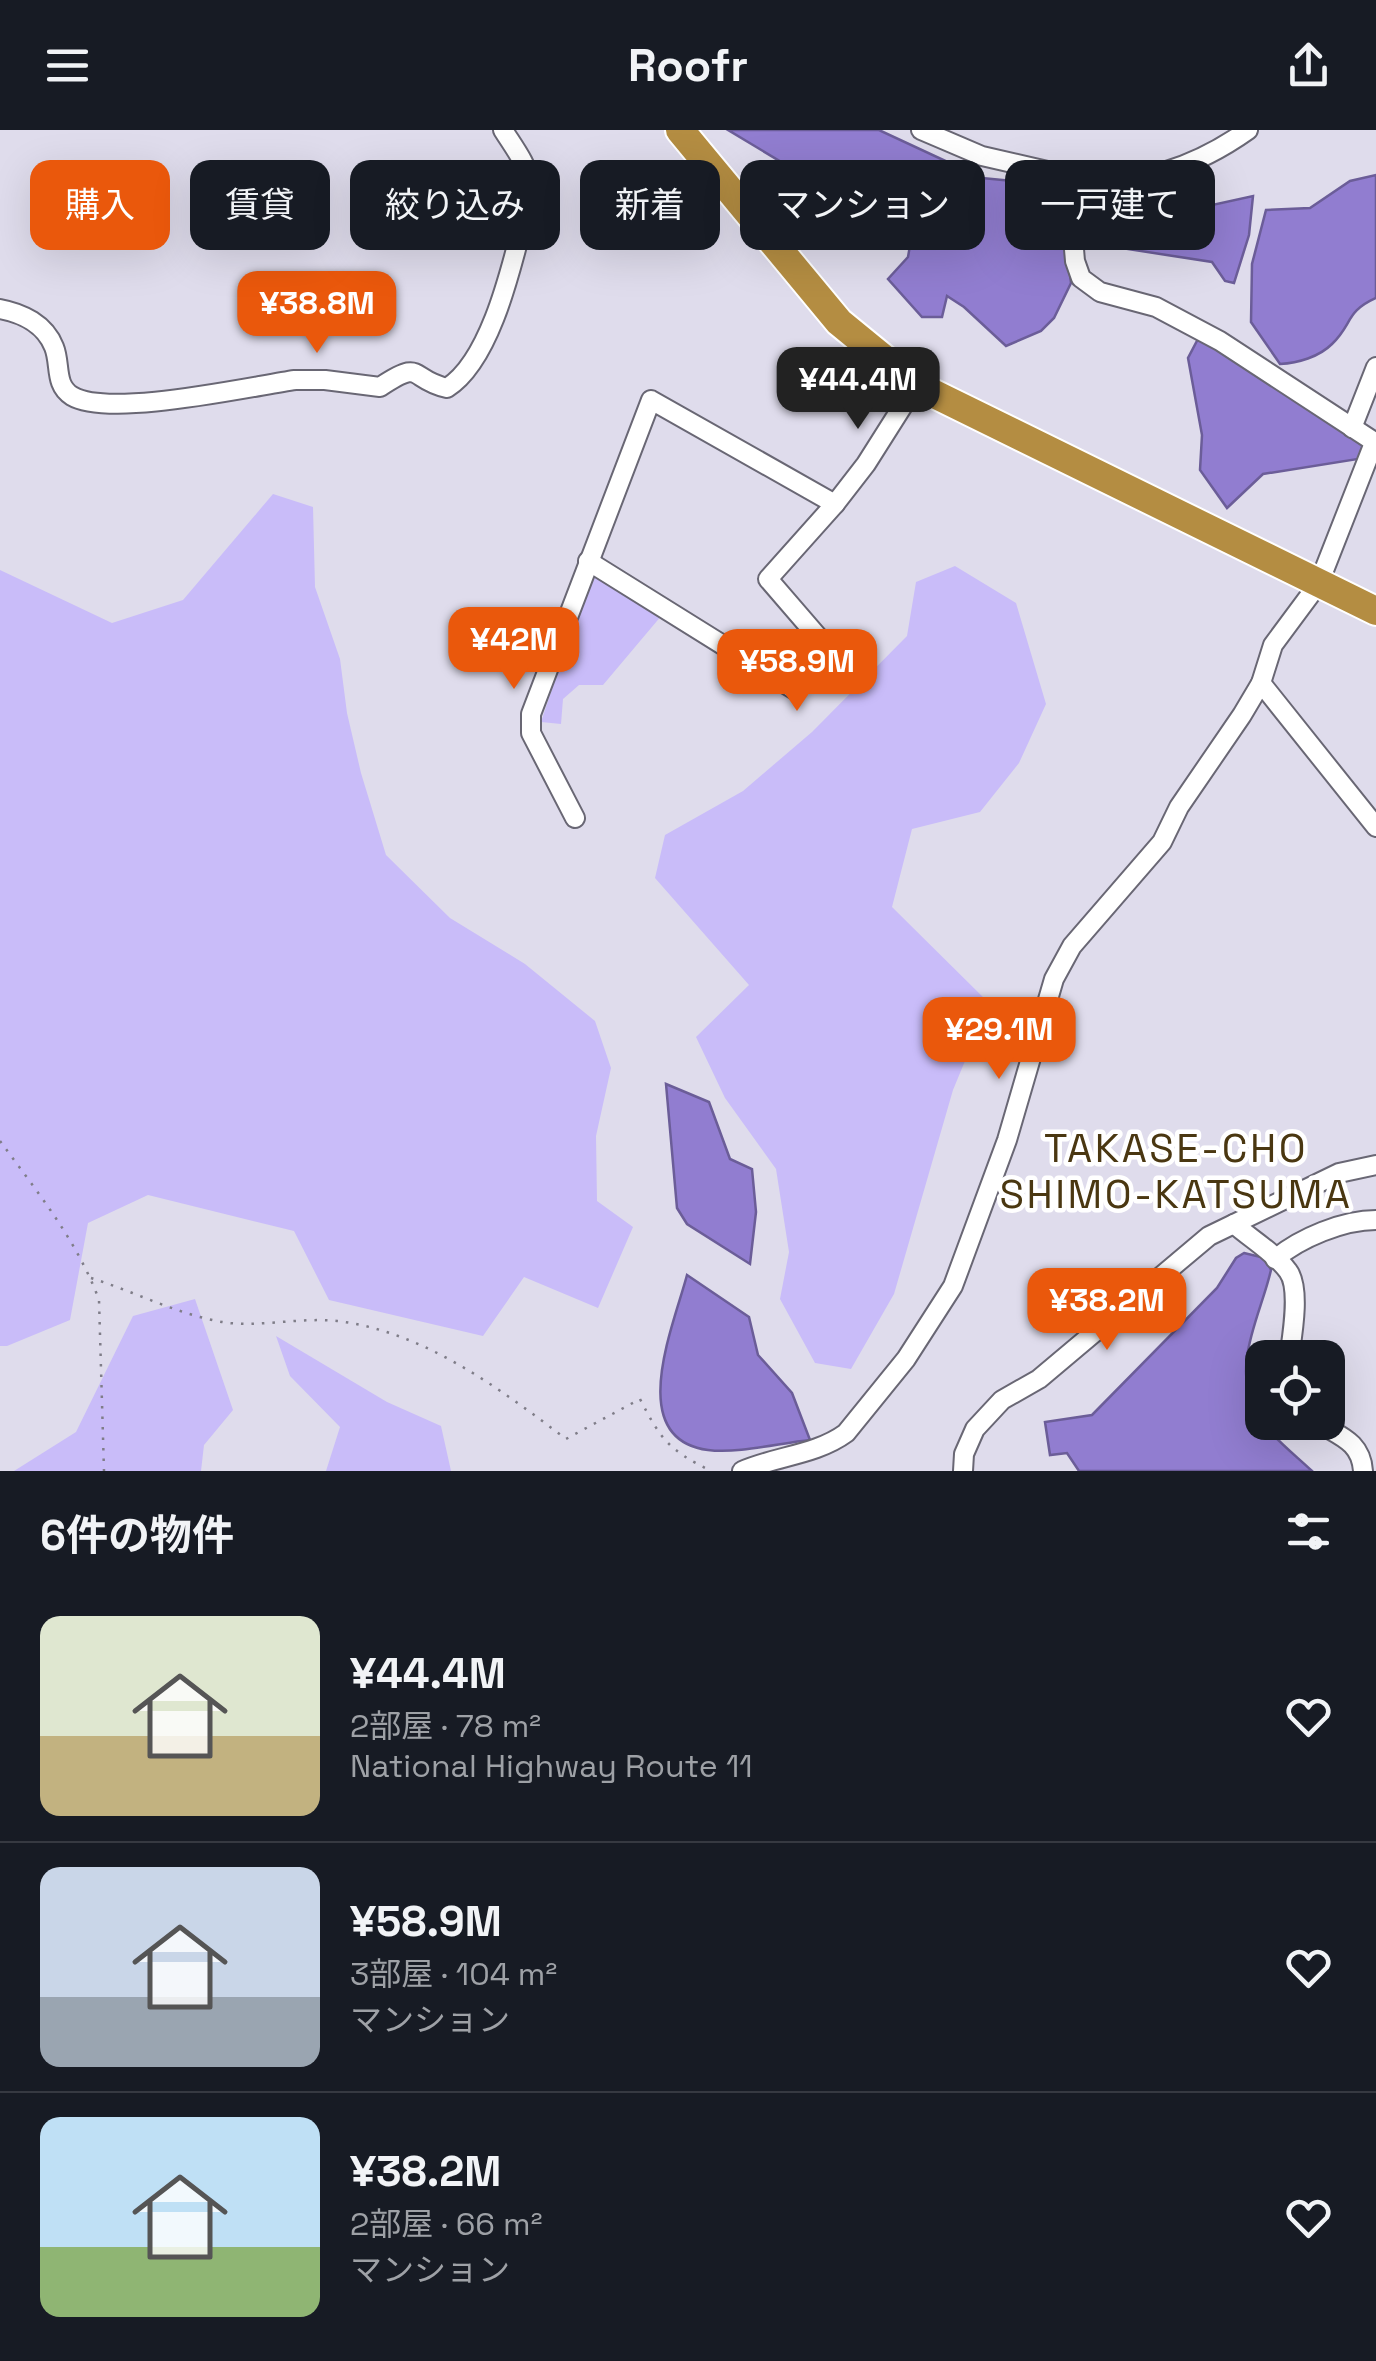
<!DOCTYPE html>
<html lang="ja">
<meta charset="utf-8">
<style>
:root{--surface:#171b24;--page:#20242c;--text:#f1f3f6;--muted:#9ea1a6;--line:#363941;--accent:#ea580c}
body{margin:0;font-family:"Space Grotesk","Noto Sans JP",sans-serif;background:var(--page);color:var(--text);height:100vh;display:flex;flex-direction:column;font-size:38px;white-space:nowrap}
*{box-sizing:border-box;margin:0}
p{font-size:32px;color:var(--muted)}
.icon{flex:none;width:55px;height:55px;fill:none;stroke:currentColor;stroke-width:2;stroke-linecap:round;stroke-linejoin:round}
.map{position:relative;height:1341px;overflow:hidden}
.details{display:flex;flex-direction:column;background:var(--surface);flex:1}
.details>*{flex:none}
.top-card{position:absolute;left:30px;top:30px;width:1318px;height:90px;display:flex;gap:20px}
.buttons{position:absolute;left:1245px;top:1210px;display:grid;gap:20px}
.buttons a{display:grid;place-items:center;width:100px;height:100px;border-radius:20px;background:var(--surface);box-shadow:0 10px 40px #0002;font-size:50px}
.price{position:absolute;translate:-50% -85px;padding:0 22px;border-radius:20px;background:var(--accent);color:#fff;font-size:32px;line-height:65px;filter:drop-shadow(0 2px 5px #0008)}
.price::after{content:'';position:absolute;left:50%;top:60px;width:30px;height:22px;margin-left:-15px;background:inherit;clip-path:polygon(0 0,100% 0,50% 100%)}
.price.selected{background:#222;color:#fff}
ul{padding:0;list-style:none}
li{display:flex;align-items:center;gap:30px;height:250px;padding:0 40px}
li+li{border-top:2px solid var(--line)}
li span{display:grid;place-items:center;flex:none;width:280px;height:200px;border-radius:20px;color:#555}
li>.icon{margin-inline-start:auto}
span .icon{width:120px;height:120px;fill:#fffc;stroke-width:1}
li b{font-size:42px}
h2{display:flex;justify-content:space-between;align-items:center;height:120px;padding:0 40px;font-size:42px}
.chip{padding:0 35px;border-radius:20px;background:var(--surface);box-shadow:0 10px 40px #0002;font-size:35px;line-height:90px}
.chip.selected{background:var(--accent);color:#fff}
header{display:flex;justify-content:space-between;align-items:center;height:130px;padding:0 40px;background:var(--surface);font-size:45px;font-weight:700}
.map>svg:first-child{display:block}
</style>
<header><svg class="icon" aria-label="menu" viewBox="0 0 24 24"><path d="M4 6h16M4 12h16M4 18h16"/></svg>Roofr<svg class="icon" aria-label="share" viewBox="0 0 24 24"><path d="M12 15V3M7 8l5-5 5 5M5 13v7h14v-7"/></svg></header>
<div class="map">
<svg width="1376" height="1341" viewBox="0 0 1376 1341">
<rect width="100%" height="100%" fill="#dfdcec"/>
<g fill="#c9bcf9">
<path d="M273,364L313,377L315,457L340,529L347,583L361,643L386,725L450,788L525,834L595,891L611,938L596,1006L597,1071L633,1097L598,1178L524,1147L483,1206L329,1170L294,1101L148,1065L88,1093L70,1190L7,1216H0V440L112,493L183,470Z"/>
<path d="M955,436L1016,473L1046,574L1019,633L980,682L912,699L892,777L989,873L953,960L894,1164L851,1239L815,1233L780,1169L789,1122L776,1039L725,968L696,907L749,855L655,748L665,705L743,661L812,602L907,506L916,452Z"/>
<path d="M599,447L662,485L603,555H579L563,569L561,594L541,592L589,448Z"/>
<path d="M195,1169L233,1280L204,1315L201,1341H14L76,1302L133,1186Z"/>
<path d="M276,1206L387,1272L441,1296L451,1341H326L340,1297L290,1246Z"/>
</g>
<g fill="#917dd0" stroke="#6b5d98" stroke-width="2.5">
<path d="M728,0H879L982,48L1044,54L1055,59L1062,74L1071,153L1054,188L1041,201L1006,216L964,177L947,166L942,187H922L888,149L908,127L911,110Z"/>
<path d="M1376,45V168C1345,182 1353,194 1332,214C1319,227 1298,233 1280,234L1251,192L1252,134L1266,80L1310,78L1350,51Z"/>
<path d="M1253,66L1249,105L1234,153L1225,151L1212,132L1089,113V102Z"/>
<path d="M1199,207L1364,314L1358,329L1263,344L1227,378L1200,340L1202,305L1188,228Z"/>
<path d="M666,954L709,972L730,1029L752,1039L756,1082L750,1134L687,1094L677,1078Z"/>
<path d="M1244,1123L1265,1128L1271,1140C1261,1184 1232,1233 1254,1278C1265,1302 1292,1322 1312,1341H1079L1067,1323L1050,1325L1045,1292L1092,1285L1217,1158L1236,1128Z"/>
<path d="M687,1145L749,1187L758,1225L792,1263L810,1310C780,1313 737,1324 708,1320C624,1309 674,1195 687,1145Z"/>
</g>
<g fill="none" stroke-linecap="round" stroke-linejoin="round">
<g stroke="#696774" stroke-width="22">
<g id="minor">
<path d="M921,0L982,26L1056,43L1069,60L1075,131L1081,148L1100,162L1156,177L1220,211L1376,313"/>
<path d="M1069,60C1141,49 1186,44 1248,0"/>
<path d="M0,179C22,183 45,194 54,217C61,234 54,255 72,266C109,288 248,257 295,250H325L380,257C424,228 408,249 447,258C490,231 511,139 523,92C526,81 533,65 531,55C528,35 513,16 503,0"/>
<path d="M1352,298L1376,237"/>
<path d="M588,431L795,560L831,522L768,449L835,374L866,334L916,255"/>
<path d="M1261,553L1376,697"/>
<path d="M575,688L531,603V584L651,270L835,374"/>
<path d="M1234,1094C1251,1109 1275,1123 1288,1141C1301,1158 1292,1207 1289,1228"/>
<path d="M1275,1129C1300,1108 1343,1090 1376,1090"/>
<path d="M1317,1292C1339,1306 1361,1311 1363,1341"/>
<path d="M742,1341C776,1326 816,1325 846,1303L906,1229L953,1156L1007,1010L1054,849L1072,816L1162,712L1179,677L1242,585L1261,553L1273,515L1319,453L1374,313"/>
<path d="M963,1341L964,1324L975,1299L1002,1270L1039,1249L1209,1106L1339,1043L1376,1035"/>
</g>
</g>
<g stroke="#fff" stroke-width="32">
<path id="highway" d="M680,0L839,192L916,255L1376,481"/>
</g>
<g stroke="#7f7d88" stroke-width="2.5" stroke-dasharray="2.5 8" stroke-linecap="butt">
<path d="M0,1011C36,1060 78,1112 99,1170L104,1341"/>
<path d="M91,1148C135,1162 177,1184 222,1192C256,1198 299,1187 337,1191C423,1201 499,1258 566,1309L640,1269C661,1310 669,1320 711,1341"/>
</g>
<use href="#minor" stroke="#fff" stroke-width="18"/>
<use href="#highway" stroke="#b48d42" stroke-width="28"/>
</g>
<g text-anchor="middle" dominant-baseline="central" stroke-width="9" stroke-linejoin="round" paint-order="stroke">
<g font-size="40" letter-spacing="2.5" fill="#4a3711" stroke="#fff">
<text x="1176" y="1018">TAKASE-CHO<tspan x="1176" dy="46">SHIMO-KATSUMA</tspan></text>
</g>
</g>
</svg>
<div class="buttons">
<a><svg class="icon" aria-label="locate" viewBox="0 0 24 24"><circle cx="12" cy="12" r="6"/><path d="M12 2v4M12 18v4M2 12h4M18 12h4"/></svg></a>
</div>
<b class="price" style="left:317px;top:226px">¥38.8M</b>
<b class="price selected" style="left:858px;top:302px">¥44.4M</b>
<b class="price" style="left:514px;top:562px">¥42M</b>
<b class="price" style="left:797px;top:584px">¥58.9M</b>
<b class="price" style="left:999px;top:952px">¥29.1M</b>
<b class="price" style="left:1107px;top:1223px">¥38.2M</b>
<div class="top-card">
<a class="chip selected">購入</a>
<a class="chip">賃貸</a>
<a class="chip">絞り込み</a>
<a class="chip">新着</a>
<a class="chip">マンション</a>
<a class="chip">一戸建て</a>
</div>
</div>
<section class="details">
<h2>6件の物件<svg class="icon" aria-label="filters" viewBox="0 0 24 24"><path d="M4 7h16M4 17h16"/><circle cx="9" cy="7" r="2"/><circle cx="15" cy="17" r="2"/></svg></h2>
<ul>
<li><span style="background:linear-gradient(#dfe7d0 60%,#c2b280 0)"><svg class="icon" aria-label="home" viewBox="0 0 24 24"><path d="M3 11l9-7 9 7M6 9v11h12V9"/></svg></span><div><b>¥44.4M</b><p>2部屋 · 78 m²</p><p>National Highway Route 11</p></div><svg class="icon" aria-label="heart" viewBox="0 0 24 24"><path d="M12 20l-8-8c-3-5 5-10 8-4 3-6 11-1 8 4z"/></svg></li>
<li><span style="background:linear-gradient(#c9d6e8 65%,#9aa5b1 0)"><svg class="icon" aria-label="home" viewBox="0 0 24 24"><path d="M3 11l9-7 9 7M6 9v11h12V9"/></svg></span><div><b>¥58.9M</b><p>3部屋 · 104 m²</p><p>マンション</p></div><svg class="icon" aria-label="heart" viewBox="0 0 24 24"><path d="M12 20l-8-8c-3-5 5-10 8-4 3-6 11-1 8 4z"/></svg></li>
<li><span style="background:linear-gradient(#bfe0f5 65%,#8fb573 0)"><svg class="icon" aria-label="home" viewBox="0 0 24 24"><path d="M3 11l9-7 9 7M6 9v11h12V9"/></svg></span><div><b>¥38.2M</b><p>2部屋 · 66 m²</p><p>マンション</p></div><svg class="icon" aria-label="heart" viewBox="0 0 24 24"><path d="M12 20l-8-8c-3-5 5-10 8-4 3-6 11-1 8 4z"/></svg></li>
</ul>
</section>
